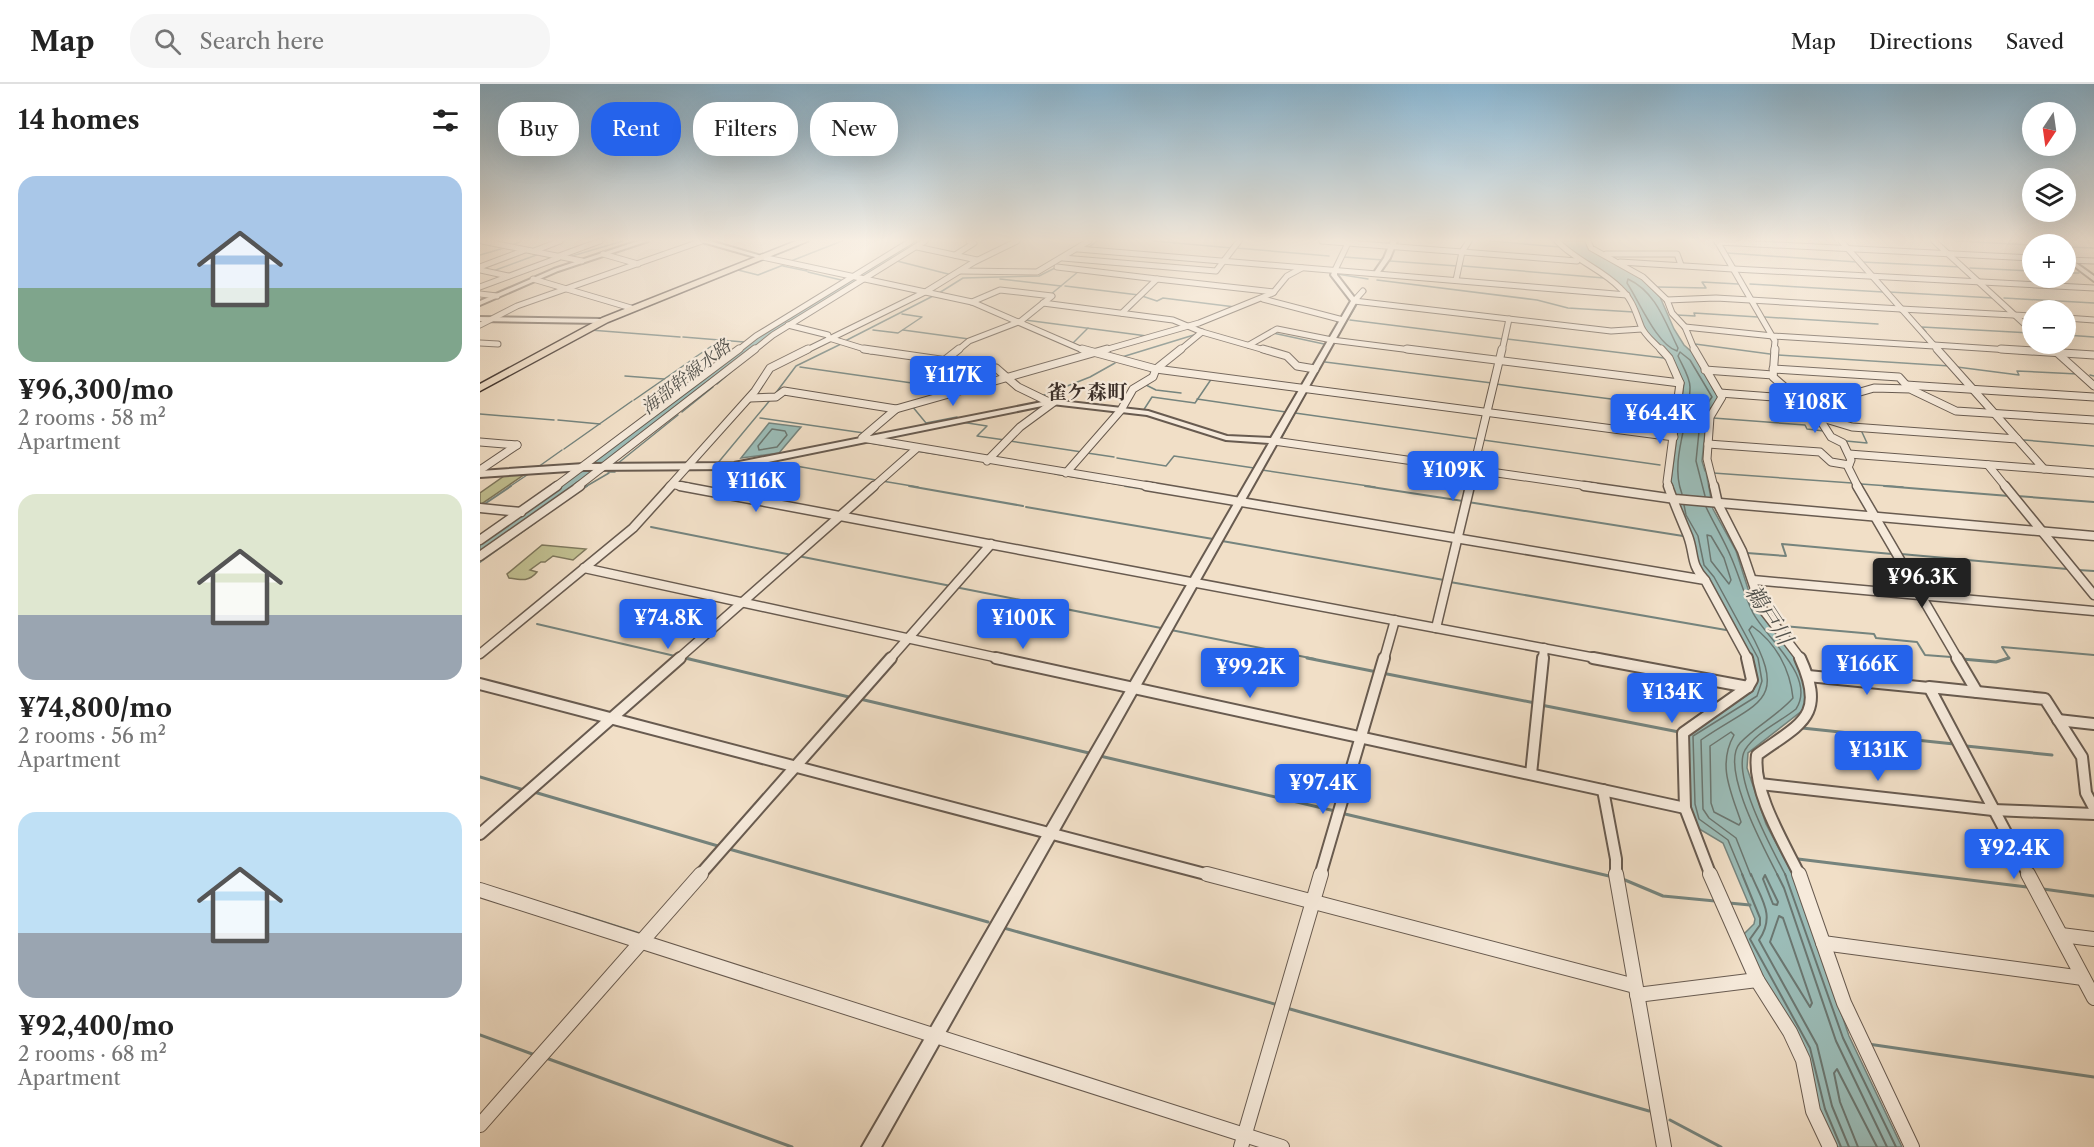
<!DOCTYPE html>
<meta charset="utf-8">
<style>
:root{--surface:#fff;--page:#f6f6f6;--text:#222;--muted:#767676;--line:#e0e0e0;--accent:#2563eb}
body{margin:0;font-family:"Libre Caslon Text","Noto Serif JP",serif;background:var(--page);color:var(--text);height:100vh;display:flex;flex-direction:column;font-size:22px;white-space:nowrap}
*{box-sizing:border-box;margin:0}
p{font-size:20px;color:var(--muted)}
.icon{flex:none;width:33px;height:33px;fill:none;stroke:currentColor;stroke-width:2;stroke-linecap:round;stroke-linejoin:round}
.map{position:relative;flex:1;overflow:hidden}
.side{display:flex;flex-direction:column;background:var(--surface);width:480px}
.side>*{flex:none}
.banner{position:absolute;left:18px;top:18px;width:570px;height:54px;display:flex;gap:12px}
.needle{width:39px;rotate:193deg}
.tools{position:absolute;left:1542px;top:18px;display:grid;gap:12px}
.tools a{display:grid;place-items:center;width:54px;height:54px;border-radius:50%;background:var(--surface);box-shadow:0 6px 24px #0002;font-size:30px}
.price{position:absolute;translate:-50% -51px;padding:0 14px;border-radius:6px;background:var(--accent);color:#fff;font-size:20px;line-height:39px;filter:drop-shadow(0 2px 3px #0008)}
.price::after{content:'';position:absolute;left:50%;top:36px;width:18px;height:14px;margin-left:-9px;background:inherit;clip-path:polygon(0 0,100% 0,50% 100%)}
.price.current{background:#222;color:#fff}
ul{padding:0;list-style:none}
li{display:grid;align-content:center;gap:12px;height:318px;padding:0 18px}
li span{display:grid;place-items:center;height:186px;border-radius:18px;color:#555}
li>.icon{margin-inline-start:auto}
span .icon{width:108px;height:108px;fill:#fffc;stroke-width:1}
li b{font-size:26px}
h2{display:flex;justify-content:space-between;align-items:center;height:72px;padding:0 18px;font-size:26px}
.tag{padding:0 21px;border-radius:24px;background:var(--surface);box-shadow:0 6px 24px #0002;font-size:21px;line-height:54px}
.tag.current{background:var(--accent);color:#fff}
header{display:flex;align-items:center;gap:36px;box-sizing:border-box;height:84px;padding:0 30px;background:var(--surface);border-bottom:2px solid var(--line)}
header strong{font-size:28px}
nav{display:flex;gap:33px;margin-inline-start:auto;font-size:21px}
.search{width:420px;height:54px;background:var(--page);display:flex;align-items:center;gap:15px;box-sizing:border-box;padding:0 21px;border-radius:24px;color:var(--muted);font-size:22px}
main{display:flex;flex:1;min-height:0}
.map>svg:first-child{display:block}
</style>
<header>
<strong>Map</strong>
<div class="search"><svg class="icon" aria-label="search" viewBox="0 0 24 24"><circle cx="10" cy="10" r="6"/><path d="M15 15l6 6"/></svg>Search here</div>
<nav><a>Map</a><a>Directions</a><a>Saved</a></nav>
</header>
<main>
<section class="side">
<h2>14 homes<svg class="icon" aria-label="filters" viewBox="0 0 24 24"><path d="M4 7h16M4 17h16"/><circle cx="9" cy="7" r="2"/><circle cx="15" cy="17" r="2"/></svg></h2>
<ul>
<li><span style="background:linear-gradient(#a9c7e8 60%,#7fa58c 0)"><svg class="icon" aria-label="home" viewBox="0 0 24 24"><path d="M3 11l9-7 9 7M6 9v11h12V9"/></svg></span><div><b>¥96,300/mo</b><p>2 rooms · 58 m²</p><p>Apartment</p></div></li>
<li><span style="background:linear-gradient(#dfe7d0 65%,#9aa5b1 0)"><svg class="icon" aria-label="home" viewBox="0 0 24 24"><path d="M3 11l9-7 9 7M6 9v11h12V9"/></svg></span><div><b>¥74,800/mo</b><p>2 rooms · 56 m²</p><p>Apartment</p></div></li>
<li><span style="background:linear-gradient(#bfe0f5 65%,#9aa5b1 0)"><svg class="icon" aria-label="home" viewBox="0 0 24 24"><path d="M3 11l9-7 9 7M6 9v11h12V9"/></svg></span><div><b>¥92,400/mo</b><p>2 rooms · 68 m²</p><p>Apartment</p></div></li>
</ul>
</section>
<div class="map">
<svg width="1614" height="1063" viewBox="0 0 1614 1063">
<rect width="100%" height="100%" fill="#f1dfc7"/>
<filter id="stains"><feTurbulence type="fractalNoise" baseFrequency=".00333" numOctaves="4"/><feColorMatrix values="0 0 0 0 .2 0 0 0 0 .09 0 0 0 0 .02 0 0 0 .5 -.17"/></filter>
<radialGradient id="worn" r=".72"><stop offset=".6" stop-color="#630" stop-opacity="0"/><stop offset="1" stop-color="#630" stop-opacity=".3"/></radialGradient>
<g fill="#c1c091" stroke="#7e785d" stroke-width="1.5">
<path d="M48,388L0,421V409L27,390Z"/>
<path d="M62,461L106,465L93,476L73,472L65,478H61L50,486L57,488C49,498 41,496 29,494L27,490Z"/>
</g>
<g fill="#9bbcb7" stroke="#75847e" stroke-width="1.5">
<path d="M433,157H443L305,242L123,383L0,470V458L109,382L271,257Z"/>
<path d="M1078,157H1105L1113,167L1161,194L1180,213L1194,245L1204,261L1214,270L1237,310L1238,315L1227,329L1222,377L1225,387L1228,388H1226L1233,425L1256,467L1269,508L1279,528L1309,562L1321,584L1327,614L1323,626L1268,669L1267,684L1286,740L1317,799L1369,952L1422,1063H1356L1263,851L1274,840L1275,835L1243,759L1216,743L1210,728L1207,650L1273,607L1276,598L1275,582L1218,484L1191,398L1204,299L1163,243L1159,229L1150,213Z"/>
<path d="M289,339L321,343L299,369L261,374Z"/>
</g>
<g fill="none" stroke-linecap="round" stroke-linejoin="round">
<g stroke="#6b7670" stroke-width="1.5">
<path d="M1148,195C1176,208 1185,238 1198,264L1197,267C1177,261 1159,217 1147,199Z"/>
<path d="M292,345L305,347L307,351L297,363L279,366L278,362Z"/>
<path d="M1202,410C1189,376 1210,338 1210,303C1210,293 1202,281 1198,272L1200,268L1210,276L1232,313L1221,328L1216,377L1225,412"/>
<path d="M1204,421L1206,431L1218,452L1224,481L1234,493L1278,574L1282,597L1277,612L1213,652L1215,720L1219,735L1248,756L1263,792"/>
<path d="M1226,423C1234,440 1244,456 1251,473C1259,491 1264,511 1273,529C1286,554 1337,593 1316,625C1300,638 1276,648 1265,666C1251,691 1293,767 1306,792"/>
<path d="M1227,451L1231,452L1244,474L1251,496L1249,500L1231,477Z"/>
<path d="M1251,648L1254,651C1237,681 1251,708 1261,738L1259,741L1234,728L1231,719L1230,662Z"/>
<path d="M1271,792L1256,754L1229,734L1223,725L1221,656C1277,617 1310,620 1269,546L1272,542C1296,559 1310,585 1313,614C1297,632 1276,642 1260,659C1239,683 1285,766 1298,792"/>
</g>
<g stroke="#6b7670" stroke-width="2">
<path d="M1262,790L1280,834V841L1270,855L1330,964L1345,1025L1361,1063"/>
<path d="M1271,790C1281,815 1296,831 1279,856L1337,961L1352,1022L1369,1063"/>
<path d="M1297,790L1304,804L1356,957L1407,1063"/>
<path d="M1305,790L1363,954L1416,1063"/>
<path d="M1285,791L1298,818L1297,821L1293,820L1283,795Z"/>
<path d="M1299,832L1303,834L1332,919L1330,923L1290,858Z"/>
<path d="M1378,1063L1360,1018L1354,989L1357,985L1397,1063"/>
</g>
<g stroke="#75847e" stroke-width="1.5">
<path d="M674,157L752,164"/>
<path d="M1010,157L1080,163"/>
<path d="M1476,157L1552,161"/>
<path d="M32,161L42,157"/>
<path d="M1586,163L1614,164"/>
<path d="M608,164L617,157"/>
<path d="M756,164L849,172"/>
<path d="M1247,169L1377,178"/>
<path d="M0,171L24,164"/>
<path d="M92,172L143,157"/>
<path d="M291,173L319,162"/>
<path d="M864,173L903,176"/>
<path d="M311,177L362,157"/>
<path d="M417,177L472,191"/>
<path d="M910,177L977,182"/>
<path d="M1382,178L1481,183"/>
<path d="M303,182L327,187"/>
<path d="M983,182L1124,194"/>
<path d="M1490,184L1552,187"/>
<path d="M258,186L278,191L306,180"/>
<path d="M13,187L59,170"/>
<path d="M328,188L361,196"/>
<path d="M1586,189H1599"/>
<path d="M857,190L888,195"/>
<path d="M520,195L581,202"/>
<path d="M897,196L1057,216L1088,224L1154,228"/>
<path d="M1270,200L1403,208"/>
<path d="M585,202L659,211"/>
<path d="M1178,203L1226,204L1222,198L1258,200"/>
<path d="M1409,208L1514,214"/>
<path d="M459,209L483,194L559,192L575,184"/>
<path d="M570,211L599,187"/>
<path d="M662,212L677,217L683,214L755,223"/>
<path d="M1524,214L1614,219"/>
<path d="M1197,231L1215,232L1214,229L1278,233"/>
<path d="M1285,233L1398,240"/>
<path d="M545,236L667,252"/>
<path d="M870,236L1023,255"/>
<path d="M110,246L200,253"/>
<path d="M393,246L418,249L442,233L422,230"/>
<path d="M423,246L489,255"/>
<path d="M1446,248L1442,243L1551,249"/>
<path d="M793,249L844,260"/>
<path d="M1586,251L1614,253"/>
<path d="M203,253L264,258"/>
<path d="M856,255L877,220"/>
<path d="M1027,255L1184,274"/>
<path d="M365,257L453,212"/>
<path d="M593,259L608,244"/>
<path d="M1217,265L1215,260L1290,270"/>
<path d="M1298,271L1470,282"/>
<path d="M642,273L717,250"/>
<path d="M214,274L239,257"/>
<path d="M845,278L1012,299"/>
<path d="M320,283L432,299"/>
<path d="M1477,283L1539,291L1537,287L1598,290"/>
<path d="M1610,291L1614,292"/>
<path d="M145,292L184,295"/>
<path d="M237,300L258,282"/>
<path d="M1016,300L1193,323"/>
<path d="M666,301L676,306L701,309"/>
<path d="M830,302L855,257"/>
<path d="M295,310L316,282L361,260"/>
<path d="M562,312L610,293L635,279"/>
<path d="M717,315L806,328"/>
<path d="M154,316L213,275"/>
<path d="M432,322L446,339L477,333"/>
<path d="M663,327L672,313L715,319L732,294"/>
<path d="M202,328L233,303"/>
<path d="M815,329L999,355"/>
<path d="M0,330L74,336"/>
<path d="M280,334L384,349"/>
<path d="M1233,334L1325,341L1327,345L1344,347"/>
<path d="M78,336L120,340"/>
<path d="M481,338L507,342L497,352L525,356"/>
<path d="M801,355L827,307"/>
<path d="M1003,356L1180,381"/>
<path d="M1544,356L1614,362"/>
<path d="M530,357L602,368"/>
<path d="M1366,357L1387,359L1381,346"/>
<path d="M384,358L432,366"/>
<path d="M84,365L152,317"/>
<path d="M436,367L495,376"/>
<path d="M607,369L634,373"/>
<path d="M637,374L686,382L694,372L774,384"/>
<path d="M293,378L396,396"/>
<path d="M137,380L198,331"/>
<path d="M237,380L291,315"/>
<path d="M531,382L572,389"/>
<path d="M58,383L82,366"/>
<path d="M161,386L201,385"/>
<path d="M782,386L895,403"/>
<path d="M128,388H135"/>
<path d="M1233,389L1372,399"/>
<path d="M575,390L654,403"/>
<path d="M402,397L438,403"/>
<path d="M1381,400L1423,403"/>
<path d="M29,403L50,389"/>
<path d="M105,403L129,389"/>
<path d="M773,403L786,379"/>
</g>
<g stroke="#75847e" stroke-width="2">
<path d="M429,402L543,422"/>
<path d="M645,402L664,405"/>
<path d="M885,402L983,417"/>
<path d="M1404,402L1529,412"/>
<path d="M1537,412L1614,418"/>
<path d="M85,417L107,402"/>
<path d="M765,417L773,402"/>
<path d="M988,418L1203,452"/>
<path d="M3,421L31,402"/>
<path d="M546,423L733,455"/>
<path d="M171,443L312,471"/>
<path d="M742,457L964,496"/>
<path d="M1267,469L1306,472L1302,460L1412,470"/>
<path d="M1421,470L1587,485"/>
<path d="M318,472L471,502"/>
<path d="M0,478L56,438"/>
<path d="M1598,486L1614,487"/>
<path d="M721,495L762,422"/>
<path d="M970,498L1246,546"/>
<path d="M475,503L681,544"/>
<path d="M57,540L195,572"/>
<path d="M1303,542L1394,550L1396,554L1437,558L1445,571L1471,573"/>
<path d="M691,546L835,575"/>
<path d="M205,574L211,575"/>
<path d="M1482,575H1486"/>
<path d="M1525,575L1529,574L1522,563L1614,571"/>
</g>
<g stroke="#75847e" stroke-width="3">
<path d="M205,574L369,613"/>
<path d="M827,574L897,588"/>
<path d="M1482,575L1516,578L1529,574"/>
<path d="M902,589L1055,619"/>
<path d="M380,615L609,669"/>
<path d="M1061,621L1199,648"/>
<path d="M1322,644L1474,660"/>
<path d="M1486,662L1572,671"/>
<path d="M620,672L855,727"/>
<path d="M0,693L44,706"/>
<path d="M54,708L238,762"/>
<path d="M865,730L1129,792"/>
<path d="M249,765L508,838"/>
<path d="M1318,775L1547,803"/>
<path d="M1145,796L1183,812L1235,817"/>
<path d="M1563,805L1614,812"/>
<path d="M1249,819L1270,821"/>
<path d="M94,829L160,850"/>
<path d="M524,844L798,921"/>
<path d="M810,925L1169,1027"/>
<path d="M0,951L55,971"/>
<path d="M1388,960L1614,993"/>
<path d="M66,974L312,1063"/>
<path d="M1190,1036L1241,1063"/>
</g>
<g stroke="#685b50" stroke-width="7">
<g id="minor-far4">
<path d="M2,157L102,177"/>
<path d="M842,157L1097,177"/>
<path d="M1077,157C1096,177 1122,185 1141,205C1152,215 1156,229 1161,242C1164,251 1176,260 1182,267"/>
<path d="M1108,157L1111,164L1163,193L1187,216L1192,229L1205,243L1215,267"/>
<path d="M1237,157L1295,257L1294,267"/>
<path d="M1361,157L1459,267"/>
<path d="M1454,157L1552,247"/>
<path d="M1237,158L1552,174"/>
<path d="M437,163L497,176"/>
<path d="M598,165L1147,211"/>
<path d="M54,167L80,157"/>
<path d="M123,170L158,180"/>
<path d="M1126,170H1197L1201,181"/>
<path d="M475,171L494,159L489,157"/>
<path d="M79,172L120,157"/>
<path d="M282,173L492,218L605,267"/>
<path d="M583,174L736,187L759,157"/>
<path d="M1586,176L1614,177"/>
<path d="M1140,178L1253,185"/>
<path d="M0,183L45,166"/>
<path d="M577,183L677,195"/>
<path d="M1254,185L1614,204"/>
<path d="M0,186L28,192"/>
<path d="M855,186L869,157"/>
<path d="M481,187L557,188L609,157"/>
<path d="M53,195L151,224"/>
<path d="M976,196L982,168L989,157"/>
<path d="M0,203L78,174"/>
<path d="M0,210L17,212"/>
<path d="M783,215L863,236"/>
<path d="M1187,216L1236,214L1421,225"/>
<path d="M874,217L1131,247L1162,245"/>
<path d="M874,217L883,207"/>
<path d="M563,219L693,236L722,248L788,267"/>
<path d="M1421,225L1552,232"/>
<path d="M642,229L677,195L794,208"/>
<path d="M1586,234L1614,236"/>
<path d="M0,241L37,222L222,157"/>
<path d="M308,241L348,251L349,254L391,267"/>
<path d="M1205,243L1293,252L1454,262"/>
<path d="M0,259L18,260"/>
<path d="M1567,260L1575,267"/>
<path d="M769,261L797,245L852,256L939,267"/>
<path d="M1454,261L1545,267"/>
<path d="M257,267L276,252L431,157"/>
<path d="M273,267L293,251L445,157"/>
<path d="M325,267L447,207L494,178L537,157"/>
<path d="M477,267L489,257L541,237L572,212L520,206L492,218"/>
<path d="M621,267L719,239L793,209L807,192L822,184"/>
<path d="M699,267L722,248"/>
<path d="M1022,267L1029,235"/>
</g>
</g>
<g stroke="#685b50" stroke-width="9">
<g id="minor-far3">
<path d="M384,265L516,284L538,303L569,318"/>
<path d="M602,265L676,285L1194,353"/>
<path d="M627,265L416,325L382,354L675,403"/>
<path d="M783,265L807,272L817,282L835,285"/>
<path d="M927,265L1200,299"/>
<path d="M1181,265L1189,274L1200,299L1187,398L1189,403"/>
<path d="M1214,265L1242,313L1230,333L1227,375L1234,403"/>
<path d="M1295,265L1293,293L1337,331L1351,353L1363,359L1371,376L1368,383L1378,403"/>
<path d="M1521,265L1614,271"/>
<path d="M1573,265L1614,302"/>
<path d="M1293,285L1419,293L1428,303"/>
<path d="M1225,286L1293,291"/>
<path d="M1426,301L1614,313"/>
<path d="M1240,309L1349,317L1394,304L1430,305L1476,327L1614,336"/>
<path d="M470,310L462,303L436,299L479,265"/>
<path d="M270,314L296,313L304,307L416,325"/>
<path d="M1339,333L1372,343L1537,355"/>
<path d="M794,357L1115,403"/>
<path d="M0,358L37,361"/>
<path d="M1228,360L1340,368L1351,378L1369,381"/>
<path d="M1369,370L1564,385L1457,265"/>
<path d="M507,377L540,343L574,318"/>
<path d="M1508,381L1526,403"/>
<path d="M1564,385L1614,389"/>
<path d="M0,386L37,361"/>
<path d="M586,389L641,326L653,305L673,293L676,285L701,265"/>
<path d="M195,401L208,403"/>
<path d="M75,403L259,265"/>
<path d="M97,403L275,265"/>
<path d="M189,403L275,307L290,284L328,265"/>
<path d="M393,403L436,365"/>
<path d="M989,403L1022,265"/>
</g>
</g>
<g stroke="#685b50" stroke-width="11">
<g id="minor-far2">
<path d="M200,402L1121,575"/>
<path d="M666,402L1225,496L1268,575"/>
<path d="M1104,402L1195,415L1614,452"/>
<path d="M1188,402C1194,419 1201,435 1208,452C1215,471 1210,480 1225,496"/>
<path d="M1234,402L1238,420L1262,467L1281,523L1321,575"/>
<path d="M1377,402L1478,575"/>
<path d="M1525,402L1614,511"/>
<path d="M0,424L41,428"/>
<path d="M0,456L77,402"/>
<path d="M0,472L100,402"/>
<path d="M104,484L523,575"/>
<path d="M1273,496L1614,527"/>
<path d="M956,544L990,402"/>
<path d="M0,570L153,444L191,402"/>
<path d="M198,575L394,402"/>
<path d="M410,575L511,460"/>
<path d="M904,575L915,536"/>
<path d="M1063,575L1064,564"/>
</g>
</g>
<g stroke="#685b50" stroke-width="14">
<g id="minor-far1">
<path d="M516,574L1205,724"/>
<path d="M1113,574L1268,603"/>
<path d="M1320,574C1347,633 1321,639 1277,671C1272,707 1304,759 1320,792"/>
<path d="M1477,574L1497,608L1449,603L1549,792"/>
<path d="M1328,592L1449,604"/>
<path d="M0,600L733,792"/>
<path d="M1497,608L1565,615L1602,673L1606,709L1614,724"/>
<path d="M1578,636L1614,640"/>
<path d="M1051,690L1063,574"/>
<path d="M1280,700L1513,726"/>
<path d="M1123,706L1136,775V792"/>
<path d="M1513,726L1614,730"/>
<path d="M0,750L200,574"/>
<path d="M219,792L411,574"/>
<path d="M840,792L904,574"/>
<path d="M1231,792L1205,724L1203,649L1268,603L1272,596L1267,574"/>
</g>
</g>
<g stroke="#685b50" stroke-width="16">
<g id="minor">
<path d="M727,790L1155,902"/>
<path d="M1136,790L1184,1063"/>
<path d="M1230,790L1277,896L1310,948L1323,976L1333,1027L1350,1063"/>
<path d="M1319,790L1364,919L1432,1063"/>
<path d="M1548,790L1614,914"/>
<path d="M0,806L802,1063"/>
<path d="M1581,851L1614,855"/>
<path d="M1343,859L1603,894"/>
<path d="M1157,911L1277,896"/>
<path d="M0,1041L221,790"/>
<path d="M761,1063L841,790"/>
</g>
</g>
<g stroke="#685b50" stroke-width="4">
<g id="tertiary">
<path d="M158,157H168L78,187L0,221V217L74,185Z"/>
<path d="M219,157H230L285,173L282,175Z"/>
<path d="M911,157H917L910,174L898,191H894L893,190L904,174Z"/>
<path d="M1560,157H1567L1571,160H1565Z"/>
<path d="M1586,172L1614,192V197L1586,176Z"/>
<path d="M853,185H857V191L877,217L401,1063H382L789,359L746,356L667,331L572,320L254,385L104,386L0,393V387L104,380L254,379L572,316L668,327L747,352L791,354L871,217L851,191Z"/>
<path d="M0,233L121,235L124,237L121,239L0,237Z"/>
</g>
</g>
<g stroke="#3b2f29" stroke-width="3">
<path id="trunk" d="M316,157H328L128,238L0,307V300L122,234Z"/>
</g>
<use href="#minor-far4" stroke="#f6eadb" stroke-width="5"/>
<use href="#minor-far3" stroke="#f6eadb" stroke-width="7"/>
<use href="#minor-far2" stroke="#f6eadb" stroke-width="8"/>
<use href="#minor-far1" stroke="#f6eadb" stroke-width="10"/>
<use href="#minor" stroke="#f6eadb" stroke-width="14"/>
<use href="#tertiary" fill="#f6eadb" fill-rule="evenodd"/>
<use href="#trunk" fill="#f1dfc7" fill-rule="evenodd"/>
</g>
<linearGradient id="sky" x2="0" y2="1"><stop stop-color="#89b7d4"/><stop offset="0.51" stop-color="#f9f1e6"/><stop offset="1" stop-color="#f9f1e6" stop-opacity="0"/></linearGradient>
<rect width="1614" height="306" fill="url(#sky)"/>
<g text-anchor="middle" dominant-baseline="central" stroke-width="4.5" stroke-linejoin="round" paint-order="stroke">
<g font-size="18" font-style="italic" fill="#53524c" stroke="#f6eadb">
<text transform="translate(206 293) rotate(-38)">海部幹線水路</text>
</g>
<g font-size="20" font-weight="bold" fill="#3b2f29" stroke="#f6eadb">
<text x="607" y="308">雀ケ森町</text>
</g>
<g font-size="22" font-style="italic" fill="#53524c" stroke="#f6eadb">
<text transform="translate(1289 531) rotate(57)">鵜戸川</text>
</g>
</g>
<rect width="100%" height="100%" filter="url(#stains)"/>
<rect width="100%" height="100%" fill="url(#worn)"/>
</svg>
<div class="tools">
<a><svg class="needle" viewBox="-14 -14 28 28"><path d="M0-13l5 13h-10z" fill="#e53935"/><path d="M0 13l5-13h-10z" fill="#767676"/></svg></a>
<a><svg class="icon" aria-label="layers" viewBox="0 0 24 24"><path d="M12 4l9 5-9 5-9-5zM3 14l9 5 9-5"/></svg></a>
<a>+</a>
<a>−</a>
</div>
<b class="price" style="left:473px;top:323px">¥117K</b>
<b class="price" style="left:1335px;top:350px">¥108K</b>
<b class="price" style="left:1180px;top:361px">¥64.4K</b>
<b class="price" style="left:973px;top:418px">¥109K</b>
<b class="price" style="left:276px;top:429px">¥116K</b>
<b class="price current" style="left:1442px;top:525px">¥96.3K</b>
<b class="price" style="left:188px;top:566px">¥74.8K</b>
<b class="price" style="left:543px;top:566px">¥100K</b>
<b class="price" style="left:1387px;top:612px">¥166K</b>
<b class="price" style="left:770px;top:615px">¥99.2K</b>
<b class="price" style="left:1192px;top:640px">¥134K</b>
<b class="price" style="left:1398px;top:698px">¥131K</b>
<b class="price" style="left:843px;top:731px">¥97.4K</b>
<b class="price" style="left:1534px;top:796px">¥92.4K</b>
<div class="banner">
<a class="tag">Buy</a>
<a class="tag current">Rent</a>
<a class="tag">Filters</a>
<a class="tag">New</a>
</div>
</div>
</main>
